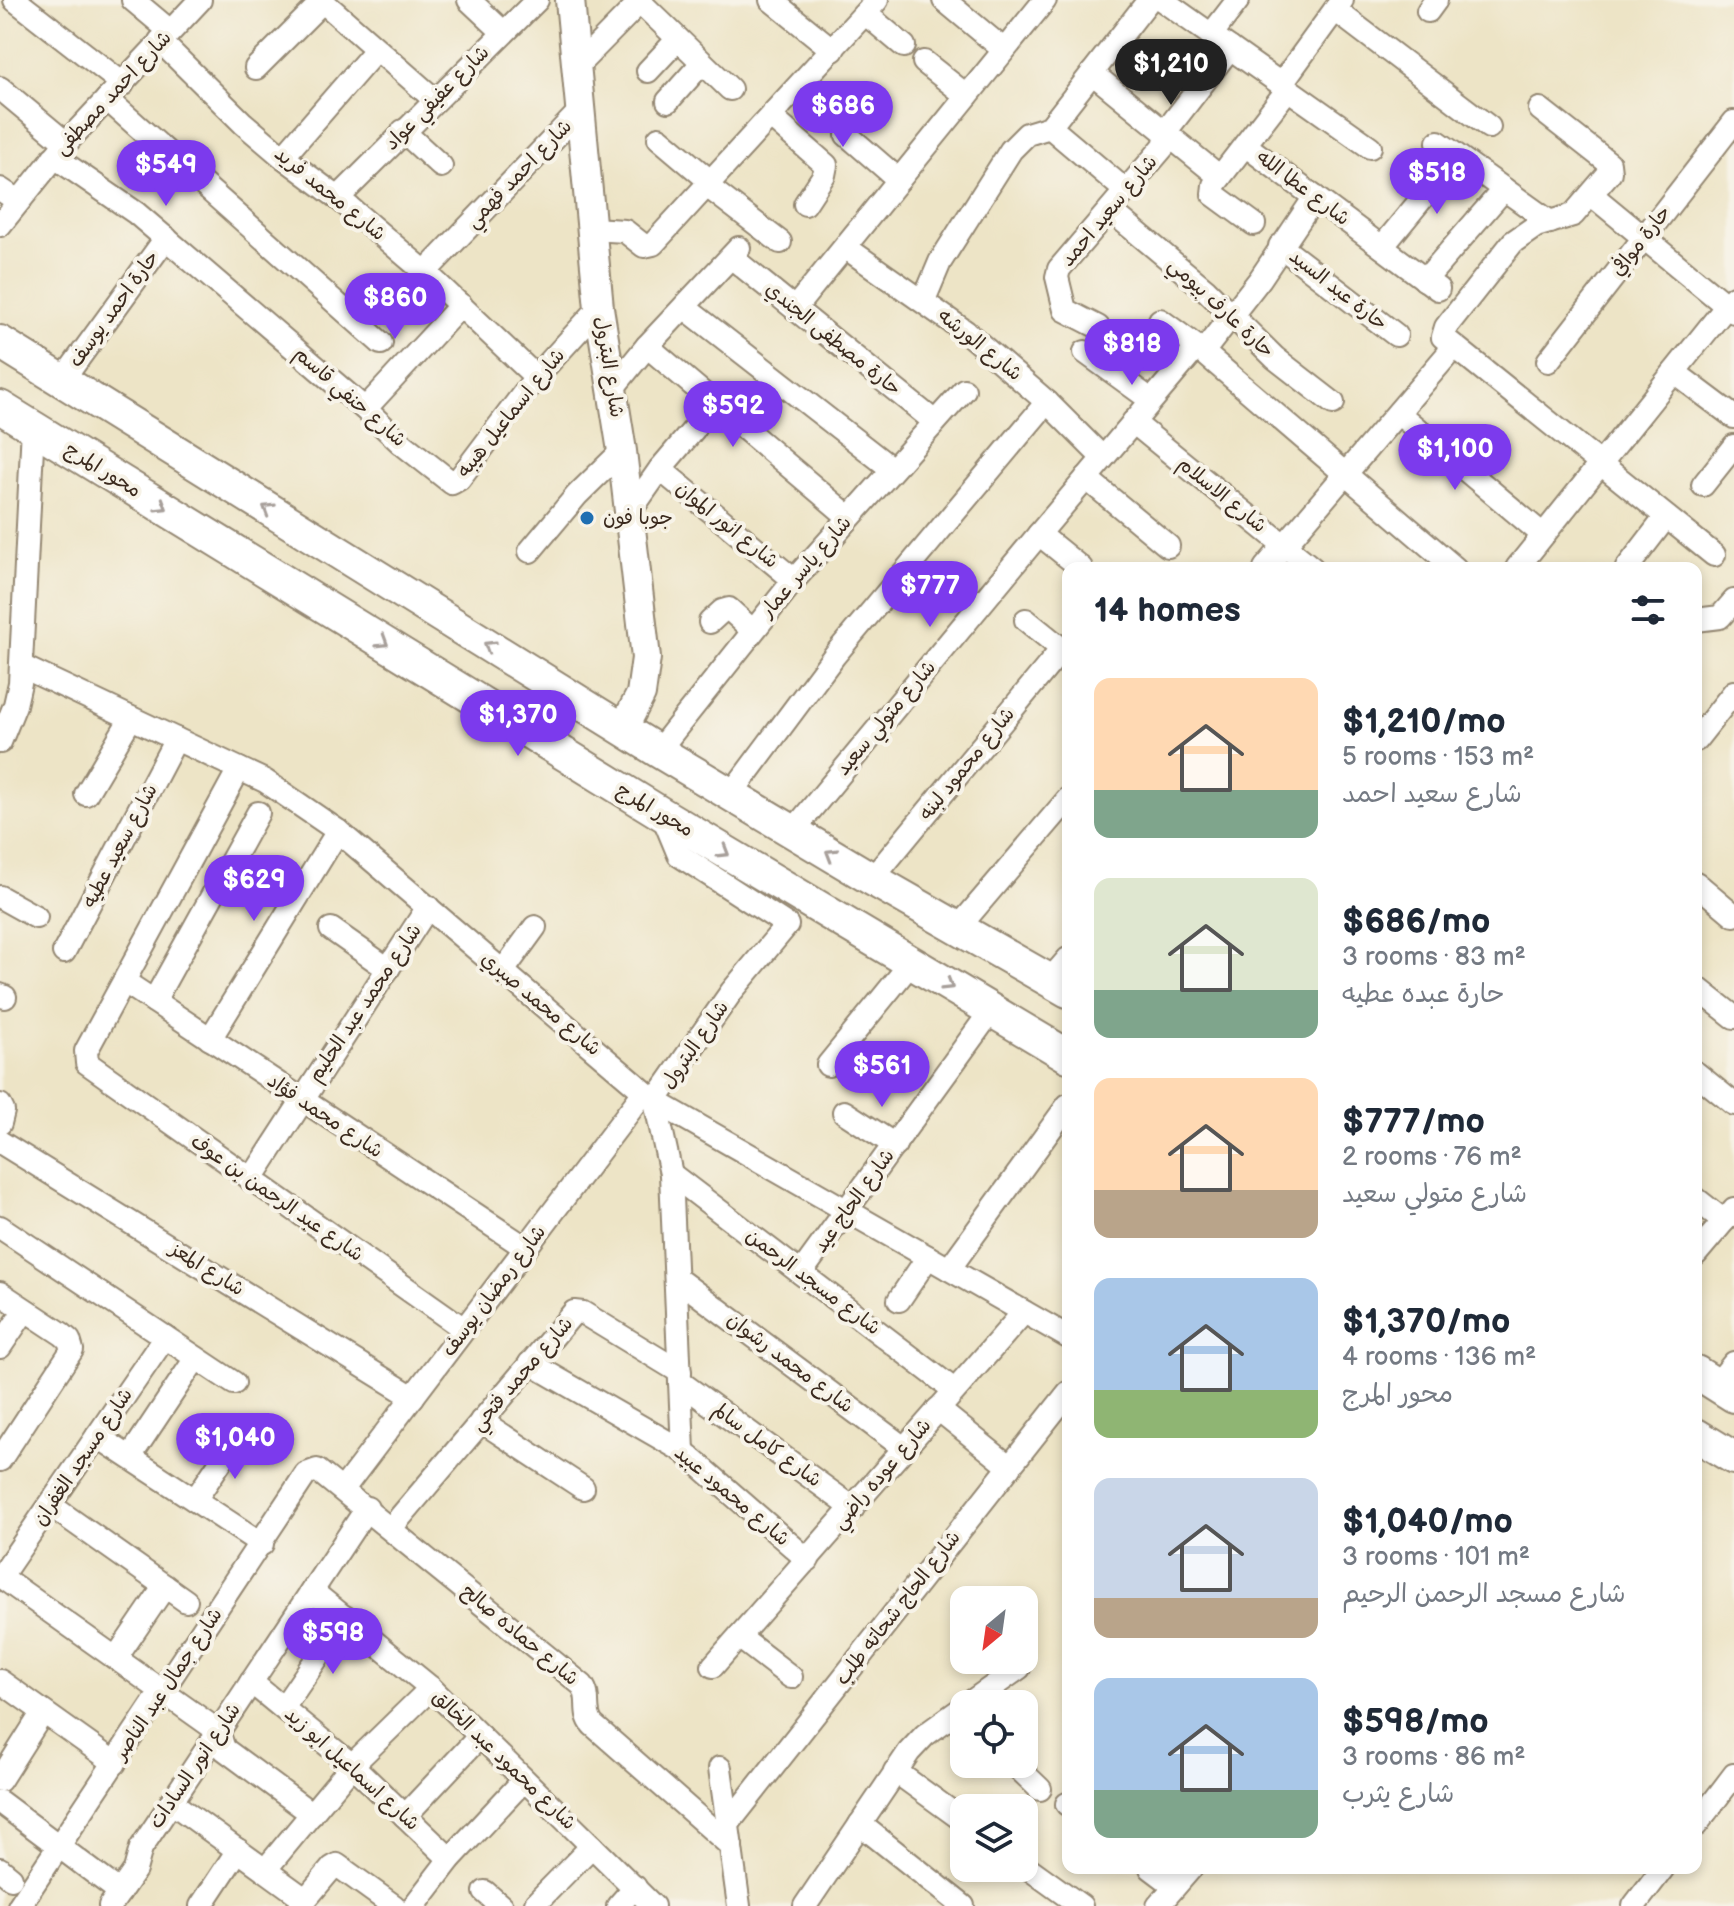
<!DOCTYPE html>
<meta charset="utf-8">
<style>
:root{--surface:#fff;--page:#f2f2f3;--text:#1f2937;--muted:#747a83;--accent:#7c3aed}
body{margin:0;font-family:"Balsamiq Sans","Playpen Sans Arabic",sans-serif;background:var(--page);color:var(--text);height:100vh;display:flex;flex-direction:column;font-size:30px;white-space:nowrap}
*{box-sizing:border-box;margin:0}
p{font-size:26px;color:var(--muted)}
.icon{flex:none;width:44px;height:44px;fill:none;stroke:currentColor;stroke-width:2;stroke-linecap:round;stroke-linejoin:round}
.map{position:relative;flex:1;overflow:hidden}
.drawer{position:absolute;left:1062px;top:562px;width:640px;height:1312px;display:flex;flex-direction:column;background:var(--surface);border-radius:16px;box-shadow:0 4px 12px #0003}
.drawer>*{flex:none}
.needle{width:52px;rotate:209deg}
.buttons{position:absolute;left:950px;top:1586px;display:grid;gap:16px}
.buttons a{display:grid;place-items:center;width:88px;height:88px;border-radius:16px;background:var(--surface);box-shadow:0 4px 12px #0003;font-size:40px}
.price{position:absolute;translate:-50% -68px;padding:0 18px;border-radius:28px;background:var(--accent);color:#fff;font-size:26px;line-height:52px;filter:drop-shadow(0 2px 4px #0008)}
.price::after{content:'';position:absolute;left:50%;top:48px;width:24px;height:18px;margin-left:-12px;background:inherit;clip-path:polygon(0 0,100% 0,50% 100%)}
.price.selected{background:#222;color:#fff}
ul{padding:0;list-style:none}
li{display:flex;align-items:center;gap:24px;height:200px;padding:0 32px}
li span{display:grid;place-items:center;flex:none;width:224px;height:160px;border-radius:16px;color:#555}
li>.icon{margin-inline-start:auto}
span .icon{width:96px;height:96px;fill:#fffc;stroke-width:1}
li b{font-size:34px}
h2{display:flex;justify-content:space-between;align-items:center;height:96px;padding:0 32px;font-size:34px}
.map>svg:first-child{display:block}
</style>
<div class="map">
<svg width="1734" height="1906" viewBox="0 0 1734 1906">
<rect width="100%" height="100%" fill="#f7f3e8"/>
<filter id="ink" filterUnits="userSpaceOnUse"><feTurbulence type="fractalNoise" baseFrequency=".0125" numOctaves="2"/><feDisplacementMap in="SourceGraphic" scale="16" xChannelSelector="R" yChannelSelector="G"/><feConvolveMatrix kernelMatrix="1 2 1 2 8 2 1 2 1" color-interpolation-filters="sRGB"/></filter>
<filter id="wash" filterUnits="userSpaceOnUse"><feTurbulence type="fractalNoise" baseFrequency=".006" numOctaves="4" result="noise"/><feDisplacementMap in="SourceGraphic" scale="32" xChannelSelector="R" yChannelSelector="G"/><feGaussianBlur stdDeviation="1.8" result="paint"/><feColorMatrix in="noise" values="0 0 0 0 0 0 0 0 0 0 0 0 0 0 0 0 0 1.4 0 .05"/><feComposite in="paint" operator="in"/></filter>
<g filter="url(#wash)">
<rect width="100%" height="100%" fill="#ede4c6"/>
</g>
<g filter="url(#ink)">
<g fill="none" stroke-linecap="round" stroke-linejoin="round">
<g stroke="#948772" stroke-width="26">
<g id="minor">
<path d="M15,0L123,84"/>
<path d="M133,0L170,31"/>
<path d="M321,0L435,100"/>
<path d="M469,0L503,32"/>
<path d="M771,0L833,50"/>
<path d="M944,0L1004,50"/>
<path d="M1162,0L1370,147"/>
<path d="M640,2L730,89"/>
<path d="M1335,10L1489,127"/>
<path d="M1428,11L1436,0"/>
<path d="M866,14L904,46"/>
<path d="M1211,35L1238,0"/>
<path d="M160,41L243,123L283,157L338,198L425,272L536,377"/>
<path d="M924,62L967,96"/>
<path d="M576,67L642,0"/>
<path d="M256,68L323,1"/>
<path d="M648,71L678,39"/>
<path d="M1092,73L1220,177"/>
<path d="M1281,84L1342,0"/>
<path d="M0,88L66,143"/>
<path d="M107,99L381,343"/>
<path d="M668,101L702,63"/>
<path d="M1540,109L1609,163L1610,172L1573,215L1536,226L1513,242L1446,327L1443,337L1714,555"/>
<path d="M771,117L826,165L824,175L805,204"/>
<path d="M1050,127L1126,191"/>
<path d="M403,131L441,166"/>
<path d="M847,135L899,180"/>
<path d="M659,138L711,182"/>
<path d="M1438,142L1550,222"/>
<path d="M1245,145L1438,289"/>
<path d="M283,157L376,50"/>
<path d="M53,158L62,162L136,213L365,409L400,442L452,483L459,479L536,377L599,308"/>
<path d="M707,186L780,242"/>
<path d="M0,189L18,201"/>
<path d="M1592,195L1734,312"/>
<path d="M338,198L537,0"/>
<path d="M1110,210L1206,290L1275,358L1333,403"/>
<path d="M1254,224L1213,194L1214,185L1288,89"/>
<path d="M0,225L66,143L200,0"/>
<path d="M592,229L625,231L644,246L653,244L877,0"/>
<path d="M1280,246L1396,335"/>
<path d="M845,247L966,332L1047,402L1103,458"/>
<path d="M1382,247L1457,156"/>
<path d="M731,257L935,422"/>
<path d="M425,272L579,112"/>
<path d="M1425,280L1504,189"/>
<path d="M924,300L940,262L1011,150L1027,134L1050,127L1149,0"/>
<path d="M684,307L892,469"/>
<path d="M795,308L1045,0"/>
<path d="M1160,320L1197,347L1455,568"/>
<path d="M1098,327L1065,310L1057,277L1059,269L1164,146L1169,127L1230,48"/>
<path d="M647,346L849,517"/>
<path d="M1085,352L1151,400"/>
<path d="M1203,352L1260,279L1315,197"/>
<path d="M1548,361L1734,122"/>
<path d="M1674,372L1734,417"/>
<path d="M62,381L166,238"/>
<path d="M612,389L647,346L739,248"/>
<path d="M365,409L461,305"/>
<path d="M1398,413L1543,535"/>
<path d="M1133,422L1312,568"/>
<path d="M660,469L794,580"/>
<path d="M1086,478L1168,546"/>
<path d="M1703,485L1734,446"/>
<path d="M629,513L660,469L694,429"/>
<path d="M1039,534L1081,568"/>
<path d="M530,551L577,495L622,451"/>
<path d="M1265,568L1454,347"/>
<path d="M1517,568L1734,297"/>
<path d="M1627,568L1666,517"/>
<path d="M1026,620L1068,654"/>
<path d="M1696,620L1720,617L1734,601"/>
<path d="M710,622L722,611L729,609L752,630"/>
<path d="M21,666L265,781L338,831L655,1101L1068,1337"/>
<path d="M1696,740L1734,692"/>
<path d="M0,742L15,705L20,683L33,427"/>
<path d="M658,751L794,580L964,390"/>
<path d="M239,769L86,1051L87,1063L464,1329"/>
<path d="M86,794L131,718"/>
<path d="M731,794L834,656L1047,402"/>
<path d="M662,814L679,855L787,925L732,991L655,1101L671,1174L683,1451"/>
<path d="M793,831L1039,534L1197,347"/>
<path d="M872,879L1062,649"/>
<path d="M1696,883L1734,915"/>
<path d="M0,897L36,917"/>
<path d="M958,928L1068,799"/>
<path d="M331,929L388,969"/>
<path d="M64,952L176,739"/>
<path d="M503,971L535,927"/>
<path d="M1050,980L1068,959"/>
<path d="M125,982L526,1248"/>
<path d="M1696,987L1734,1017"/>
<path d="M0,995L5,997"/>
<path d="M154,1001L258,813"/>
<path d="M210,1039L338,831"/>
<path d="M828,1065L911,963"/>
<path d="M1696,1073L1734,1104"/>
<path d="M0,1105L3,1111L0,1123"/>
<path d="M844,1112L895,1145"/>
<path d="M0,1142L413,1397"/>
<path d="M671,1174L954,1390"/>
<path d="M251,1180L428,907"/>
<path d="M1696,1199L1724,1221"/>
<path d="M0,1227L234,1383"/>
<path d="M1696,1254L1734,1209"/>
<path d="M949,1269L1068,1105"/>
<path d="M801,1273L991,1011"/>
<path d="M676,1278L904,1448"/>
<path d="M0,1293L62,1334L69,1340L72,1350L0,1460"/>
<path d="M899,1300L928,1257"/>
<path d="M0,1347L25,1310"/>
<path d="M530,1363L683,1451L808,1560"/>
<path d="M680,1382L853,1508"/>
<path d="M1716,1385L1734,1363"/>
<path d="M938,1409L1010,1467"/>
<path d="M481,1421L583,1488"/>
<path d="M97,1436L262,1544"/>
<path d="M130,1457L196,1358"/>
<path d="M343,1489L644,1092"/>
<path d="M195,1500L237,1437"/>
<path d="M50,1505L186,1601"/>
<path d="M391,1528L574,1312L583,1313L680,1372"/>
<path d="M0,1576L218,1731L224,1749L312,1814"/>
<path d="M1,1576L165,1337"/>
<path d="M312,1591L431,1688L653,1906"/>
<path d="M739,1637L791,1677"/>
<path d="M116,1658L165,1586"/>
<path d="M713,1666L1024,1312"/>
<path d="M0,1681L115,1763"/>
<path d="M251,1682L352,1765L450,1859"/>
<path d="M968,1704L1019,1668"/>
<path d="M283,1708L345,1617"/>
<path d="M1014,1764L1040,1789"/>
<path d="M720,1768L739,1906"/>
<path d="M895,1771L964,1821"/>
<path d="M0,1780L43,1712"/>
<path d="M0,1802L120,1892"/>
<path d="M171,1802L305,1899"/>
<path d="M1067,1804H1068"/>
<path d="M405,1816L480,1736"/>
<path d="M728,1824L1068,1393"/>
<path d="M860,1824L963,1906"/>
<path d="M1696,1825L1734,1775"/>
<path d="M1024,1865L1081,1906"/>
<path d="M1151,1868L1175,1886"/>
<path d="M0,1869L11,1878"/>
<path d="M265,1870L352,1765L431,1688"/>
<path d="M485,1892L501,1906"/>
<path d="M536,1903L592,1846"/>
<path d="M19,1906L306,1474L317,1470L582,1685C592,1698 582,1712 593,1725L731,1846"/>
<path d="M110,1906L135,1870L141,1848L367,1508"/>
<path d="M201,1906L238,1850"/>
<path d="M300,1906L332,1868L337,1865L394,1906"/>
<path d="M414,1906L450,1859L524,1780"/>
<path d="M618,1906L635,1887"/>
<path d="M805,1906L909,1752L925,1735L964,1707"/>
<path d="M1158,1906L1191,1868"/>
<path d="M1634,1906L1663,1868"/>
</g>
</g>
<g stroke="#948772" stroke-width="32">
<path id="tertiary" d="M570,0L599,308L622,451L646,658L641,694L623,729"/>
</g>
<g stroke="#948772" stroke-width="36">
<g id="secondary">
<path d="M0,342L658,751L872,879L1068,991"/>
<path d="M0,407L662,814L1068,1056"/>
<path d="M1696,1372L1734,1396"/>
<path d="M1696,1435L1734,1458"/>
</g>
</g>
<use href="#minor" stroke="#fff" stroke-width="22"/>
<use href="#tertiary" stroke="#fff" stroke-width="28"/>
<use href="#secondary" stroke="#fff" stroke-width="32"/>
</g>
<defs><path id="oneway-chevron" d="M-2-3.5L2.5 0L-2 3.5" fill="none" stroke-width="1.6" stroke-linecap="round" stroke-linejoin="round" transform="scale(2)"/></defs>
<g stroke="#a79f9a">
<use href="#oneway-chevron" transform="translate(162 506) rotate(32)"/>
<use href="#oneway-chevron" transform="translate(268 509) rotate(-148)"/>
<use href="#oneway-chevron" transform="translate(383 642) rotate(32)"/>
<use href="#oneway-chevron" transform="translate(489 646) rotate(-148)"/>
<use href="#oneway-chevron" transform="translate(724 852) rotate(31)"/>
<use href="#oneway-chevron" transform="translate(831 854) rotate(-149)"/>
<use href="#oneway-chevron" transform="translate(948 985) rotate(31)"/>
</g>
</g>
<circle fill="#1f6fb2" stroke="#f7f3e8" stroke-width="3" cx="587" cy="518" r="8"/>
<g text-anchor="middle" dominant-baseline="central" stroke-width="8" stroke-linejoin="round" paint-order="stroke">
<g font-size="20" fill="#3b2a1e" stroke="#f7f3e8">
<text transform="translate(113 93) rotate(-47)">شارع احمد مصطفى</text>
<text transform="translate(437 98) rotate(-45)">شارع عفيفي عواد</text>
<text transform="translate(519 174) rotate(-46)">شارع احمد فهمي</text>
<text transform="translate(1303 188) rotate(37)">شارع عطا الله</text>
<text transform="translate(330 194) rotate(39)">شارع محمد فريد</text>
<text transform="translate(1109 211) rotate(-50)">شارع سعيد احمد</text>
<text transform="translate(1641 241) rotate(-52)">حارة موافي</text>
<text transform="translate(1338 290) rotate(38)">حارة عبد السيد</text>
<text transform="translate(1221 308) rotate(43)">حارة عارف بيومي</text>
<text transform="translate(114 309) rotate(-54)">حارة احمد يوسف</text>
<text transform="translate(833 339) rotate(39)">حارة مصطفى الجندي</text>
<text transform="translate(980 345) rotate(39)">شارع الورشه</text>
<text transform="translate(609 367) rotate(81)">شارع البترول</text>
<text transform="translate(350 397) rotate(41)">شارع حنفي قاسم</text>
<text transform="translate(511 413) rotate(-51)">شارع اسماعيل هيبه</text>
<text transform="translate(103 470) rotate(32)">محور المرج</text>
<text transform="translate(1222 495) rotate(39)">شارع الاسلام</text>
<text transform="translate(727 525) rotate(39)">شارع انور الموان</text>
<text transform="translate(806 567) rotate(-49)">شارع ياسر عمار</text>
<text transform="translate(886 718) rotate(-50)">شارع متولي سعيد</text>
<text transform="translate(967 764) rotate(-51)">شارع محمود لبنه</text>
<text transform="translate(655 810) rotate(31)">محور المرج</text>
<text transform="translate(120 846) rotate(-62)">شارع سعيد عطيه</text>
<text transform="translate(365 1003) rotate(-56)">شارع محمد عبد الحليم</text>
<text transform="translate(541 1004) rotate(40)">شارع محمد صبري</text>
<text transform="translate(695 1045) rotate(-55)">شارع البترول</text>
<text transform="translate(325 1116) rotate(34)">شارع محمد فؤاد</text>
<text transform="translate(277 1198) rotate(35)">شارع عبد الرحمن بن عوف</text>
<text transform="translate(854 1201) rotate(-54)">شارع الحاج عيد</text>
<text transform="translate(207 1269) rotate(32)">شارع المعز</text>
<text transform="translate(813 1282) rotate(37)">شارع مسجد الرحمن</text>
<text transform="translate(494 1291) rotate(-53)">شارع رمضان يوسف</text>
<text transform="translate(790 1363) rotate(37)">شارع محمد رشوان</text>
<text transform="translate(522 1374) rotate(-49)">شارع محمد فتحي</text>
<text transform="translate(767 1445) rotate(36)">شارع كامل سالم</text>
<text transform="translate(83 1457) rotate(-56)">شارع مسجد الغفران</text>
<text transform="translate(882 1474) rotate(-49)">شارع عوده راضي</text>
<text transform="translate(732 1496) rotate(40)">شارع محمود عبيد</text>
<text transform="translate(898 1608) rotate(-52)">شارع الحاج شحاته طلب</text>
<text transform="translate(520 1635) rotate(40)">شارع حماده صالح</text>
<text transform="translate(168 1684) rotate(-56)">شارع جمال عبد الناصر</text>
<text transform="translate(504 1760) rotate(44)">شارع محمود عبد الخالق</text>
<text transform="translate(195 1766) rotate(-56)">شارع انور السادات</text>
<text transform="translate(352 1769) rotate(42)">شارع اسماعيل ابو زيد</text>
</g>
<g font-size="20" fill="#3b2a1e" stroke="#f7f3e8" text-anchor="start">
<text x="603" y="518">جوبا فون</text>
</g>
</g>
</svg>
<div class="buttons">
<a><svg class="needle" viewBox="-14 -14 28 28"><path d="M0-13l5 13h-10z" fill="#e53935"/><path d="M0 13l5-13h-10z" fill="#747a83"/></svg></a>
<a><svg class="icon" aria-label="locate" viewBox="0 0 24 24"><circle cx="12" cy="12" r="6"/><path d="M12 2v4M12 18v4M2 12h4M18 12h4"/></svg></a>
<a><svg class="icon" aria-label="layers" viewBox="0 0 24 24"><path d="M12 4l9 5-9 5-9-5zM3 14l9 5 9-5"/></svg></a>
</div>
<b class="price selected" style="left:1171px;top:107px">$1,210</b>
<b class="price" style="left:843px;top:149px">$686</b>
<b class="price" style="left:166px;top:208px">$549</b>
<b class="price" style="left:1437px;top:216px">$518</b>
<b class="price" style="left:395px;top:341px">$860</b>
<b class="price" style="left:1132px;top:387px">$818</b>
<b class="price" style="left:733px;top:449px">$592</b>
<b class="price" style="left:1455px;top:492px">$1,100</b>
<b class="price" style="left:930px;top:629px">$777</b>
<b class="price" style="left:518px;top:758px">$1,370</b>
<b class="price" style="left:254px;top:923px">$629</b>
<b class="price" style="left:882px;top:1109px">$561</b>
<b class="price" style="left:235px;top:1481px">$1,040</b>
<b class="price" style="left:333px;top:1676px">$598</b>
<section class="drawer">
<h2>14 homes<svg class="icon" aria-label="filters" viewBox="0 0 24 24"><path d="M4 7h16M4 17h16"/><circle cx="9" cy="7" r="2"/><circle cx="15" cy="17" r="2"/></svg></h2>
<ul>
<li><span style="background:linear-gradient(#ffd9b3 70%,#7fa58c 0)"><svg class="icon" aria-label="home" viewBox="0 0 24 24"><path d="M3 11l9-7 9 7M6 9v11h12V9"/></svg></span><div><b>$1,210/mo</b><p>5 rooms · 153 m²</p><p>شارع سعيد احمد</p></div></li>
<li><span style="background:linear-gradient(#dfe7d0 70%,#7fa58c 0)"><svg class="icon" aria-label="home" viewBox="0 0 24 24"><path d="M3 11l9-7 9 7M6 9v11h12V9"/></svg></span><div><b>$686/mo</b><p>3 rooms · 83 m²</p><p>حارة عبده عطيه</p></div></li>
<li><span style="background:linear-gradient(#ffd9b3 70%,#b9a48a 0)"><svg class="icon" aria-label="home" viewBox="0 0 24 24"><path d="M3 11l9-7 9 7M6 9v11h12V9"/></svg></span><div><b>$777/mo</b><p>2 rooms · 76 m²</p><p>شارع متولي سعيد</p></div></li>
<li><span style="background:linear-gradient(#a9c7e8 70%,#8fb573 0)"><svg class="icon" aria-label="home" viewBox="0 0 24 24"><path d="M3 11l9-7 9 7M6 9v11h12V9"/></svg></span><div><b>$1,370/mo</b><p>4 rooms · 136 m²</p><p>محور المرج</p></div></li>
<li><span style="background:linear-gradient(#c9d6e8 75%,#b9a48a 0)"><svg class="icon" aria-label="home" viewBox="0 0 24 24"><path d="M3 11l9-7 9 7M6 9v11h12V9"/></svg></span><div><b>$1,040/mo</b><p>3 rooms · 101 m²</p><p>شارع مسجد الرحمن الرحيم</p></div></li>
<li><span style="background:linear-gradient(#a9c7e8 70%,#7fa58c 0)"><svg class="icon" aria-label="home" viewBox="0 0 24 24"><path d="M3 11l9-7 9 7M6 9v11h12V9"/></svg></span><div><b>$598/mo</b><p>3 rooms · 86 m²</p><p>شارع يثرب</p></div></li>
</ul>
</section>
</div>
